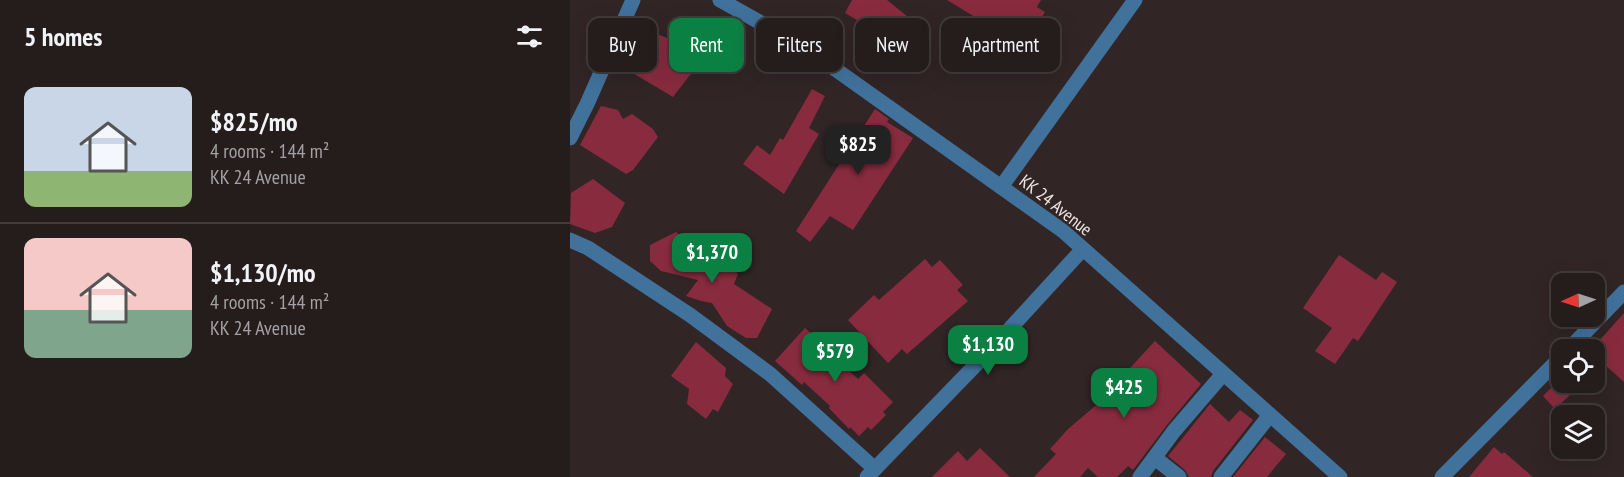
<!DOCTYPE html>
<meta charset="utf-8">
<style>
:root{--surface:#251c1c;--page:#2d2525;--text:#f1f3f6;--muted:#a3a1a3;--line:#423a3b;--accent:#0b8043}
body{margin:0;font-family:"PT Sans Narrow",sans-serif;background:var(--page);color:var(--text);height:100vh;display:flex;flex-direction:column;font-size:22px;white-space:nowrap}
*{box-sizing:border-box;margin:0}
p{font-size:20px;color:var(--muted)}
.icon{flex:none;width:33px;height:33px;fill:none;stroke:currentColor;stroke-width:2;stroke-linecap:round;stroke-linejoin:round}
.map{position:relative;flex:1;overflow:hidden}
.panel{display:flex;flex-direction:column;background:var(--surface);width:570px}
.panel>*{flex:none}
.guide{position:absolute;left:18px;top:18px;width:570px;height:54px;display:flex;gap:12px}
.needle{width:39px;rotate:267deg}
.fabs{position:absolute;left:981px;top:273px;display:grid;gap:12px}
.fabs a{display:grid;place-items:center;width:54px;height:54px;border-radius:12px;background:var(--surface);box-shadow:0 6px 24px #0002,0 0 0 2px var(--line);font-size:30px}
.price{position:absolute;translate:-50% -51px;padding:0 14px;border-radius:12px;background:var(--accent);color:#fff;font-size:20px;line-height:39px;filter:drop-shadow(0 2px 3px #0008)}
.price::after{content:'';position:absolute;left:50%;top:36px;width:18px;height:14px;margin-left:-9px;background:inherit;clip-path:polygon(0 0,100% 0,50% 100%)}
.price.active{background:#222;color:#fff}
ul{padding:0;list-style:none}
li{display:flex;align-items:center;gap:18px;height:150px;padding:0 24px}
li+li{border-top:2px solid var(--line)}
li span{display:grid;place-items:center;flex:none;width:168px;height:120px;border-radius:12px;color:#555}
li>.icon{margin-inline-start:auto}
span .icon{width:72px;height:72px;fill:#fffc;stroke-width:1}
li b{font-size:26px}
h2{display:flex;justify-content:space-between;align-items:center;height:72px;padding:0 24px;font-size:26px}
.chip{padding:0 21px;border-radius:12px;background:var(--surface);box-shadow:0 6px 24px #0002,0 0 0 2px var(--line);font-size:21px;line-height:54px}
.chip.active{background:var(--accent);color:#fff}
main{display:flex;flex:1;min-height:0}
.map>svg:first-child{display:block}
</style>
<main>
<section class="panel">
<h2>5 homes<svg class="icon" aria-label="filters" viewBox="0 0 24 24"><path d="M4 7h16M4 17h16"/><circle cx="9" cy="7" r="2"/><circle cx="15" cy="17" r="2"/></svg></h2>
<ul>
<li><span style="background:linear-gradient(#c9d6e8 70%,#8fb573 0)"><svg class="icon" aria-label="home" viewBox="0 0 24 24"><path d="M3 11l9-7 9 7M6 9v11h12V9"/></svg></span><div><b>$825/mo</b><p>4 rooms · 144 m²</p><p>KK 24 Avenue</p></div></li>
<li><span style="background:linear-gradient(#f6c9c9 60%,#7fa58c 0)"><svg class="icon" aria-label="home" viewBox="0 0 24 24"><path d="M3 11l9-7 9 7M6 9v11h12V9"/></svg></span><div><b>$1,130/mo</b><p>4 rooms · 144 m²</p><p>KK 24 Avenue</p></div></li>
</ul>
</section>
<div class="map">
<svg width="1054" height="477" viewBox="0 0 1054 477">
<rect width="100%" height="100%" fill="#312526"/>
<g fill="#892b3f">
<path d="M282,0H317L348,25L329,49L305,29L304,30L275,13Z"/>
<path d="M377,0H471L467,7L475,12L466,26L471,29L459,50Z"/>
<path d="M62,26L95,37L129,60L123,71L103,97L46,63Z"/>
<path d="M242,89L255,96L239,128L249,134L214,194L173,164L187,145L200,155L210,138L213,140Z"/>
<path d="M31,106L48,110L53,119L62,114L83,129L88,137L63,170L56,174L10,145Z"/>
<path d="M305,109L319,119L317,122L343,138L283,230L260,216L240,242L226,231Z"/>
<path d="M23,179L55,203L42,227L25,233L0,224L1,193Z"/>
<path d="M106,232L142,261L150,250L168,274L164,284L202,309L187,338H176L157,326L142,303L131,301L116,296L128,280L91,271L80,261V245Z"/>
<path d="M769,255L806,280L812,272L827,282L788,341L783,338L765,364L745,351L762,328L733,308Z"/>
<path d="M355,259L362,267L370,260L393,285L387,290L398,301L337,354L332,349L318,363L278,320L304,295L309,300Z"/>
<path d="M1054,313V382L1024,355V350H1021Z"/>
<path d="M235,328L246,338L248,336L266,352L262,355L288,379L294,373L323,402L313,412L316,415L301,430L298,427L289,436L280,427L279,429L259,408L260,406L234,382L232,385L205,361Z"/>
<path d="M585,341L631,384L597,425L563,470L558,466L547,477H528L518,468L510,477H464L486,454L480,449L498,429L544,390L540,385L561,367Z"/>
<path d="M126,342L156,368L155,376L163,384L148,412L143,409L136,419L117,404L119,389L101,376Z"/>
<path d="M987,382H1014L985,409L973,396Z"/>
<path d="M640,404L659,422L670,410L683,420L643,471L641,477H619L615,470L598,456Z"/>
<path d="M695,437L716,454L697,477H663Z"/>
<path d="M924,447L932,454L934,452L963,477H899Z"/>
<path d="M410,448L440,477H362L388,451L397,461Z"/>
</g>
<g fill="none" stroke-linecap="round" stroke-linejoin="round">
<g stroke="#41729c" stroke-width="15">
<path d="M150,0L234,47L493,231L770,477"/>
<path d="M0,138L17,104L63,0"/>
<path d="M431,187L565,0"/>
<path d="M0,240L18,248L120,315L200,374L305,469"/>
<path d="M998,350L1054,292"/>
<path d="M585,458L609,477"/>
<path d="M297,477L424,346L512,250"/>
<path d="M570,477L604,431L653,374"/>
<path d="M651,477L700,415"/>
<path d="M872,477L992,356"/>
</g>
</g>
<g text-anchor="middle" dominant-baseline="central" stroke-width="5" stroke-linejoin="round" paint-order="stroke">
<g font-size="18" fill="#eee5e5" stroke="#312526">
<text transform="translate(486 205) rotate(38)">KK 24 Avenue</text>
</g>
</g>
</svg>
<div class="fabs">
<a><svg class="needle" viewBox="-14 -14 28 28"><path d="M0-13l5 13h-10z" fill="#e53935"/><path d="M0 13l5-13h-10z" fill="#a3a1a3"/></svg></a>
<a><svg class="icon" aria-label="locate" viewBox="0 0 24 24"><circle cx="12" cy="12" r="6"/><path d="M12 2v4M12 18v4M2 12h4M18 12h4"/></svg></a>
<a><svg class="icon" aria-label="layers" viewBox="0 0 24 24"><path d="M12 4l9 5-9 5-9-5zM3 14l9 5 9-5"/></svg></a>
</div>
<b class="price active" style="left:288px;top:176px">$825</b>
<b class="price" style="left:142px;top:284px">$1,370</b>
<b class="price" style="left:418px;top:376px">$1,130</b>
<b class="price" style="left:265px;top:383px">$579</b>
<b class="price" style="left:554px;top:419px">$425</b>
<div class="guide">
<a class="chip">Buy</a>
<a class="chip active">Rent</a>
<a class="chip">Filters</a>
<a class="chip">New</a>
<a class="chip">Apartment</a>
</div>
</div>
</main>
